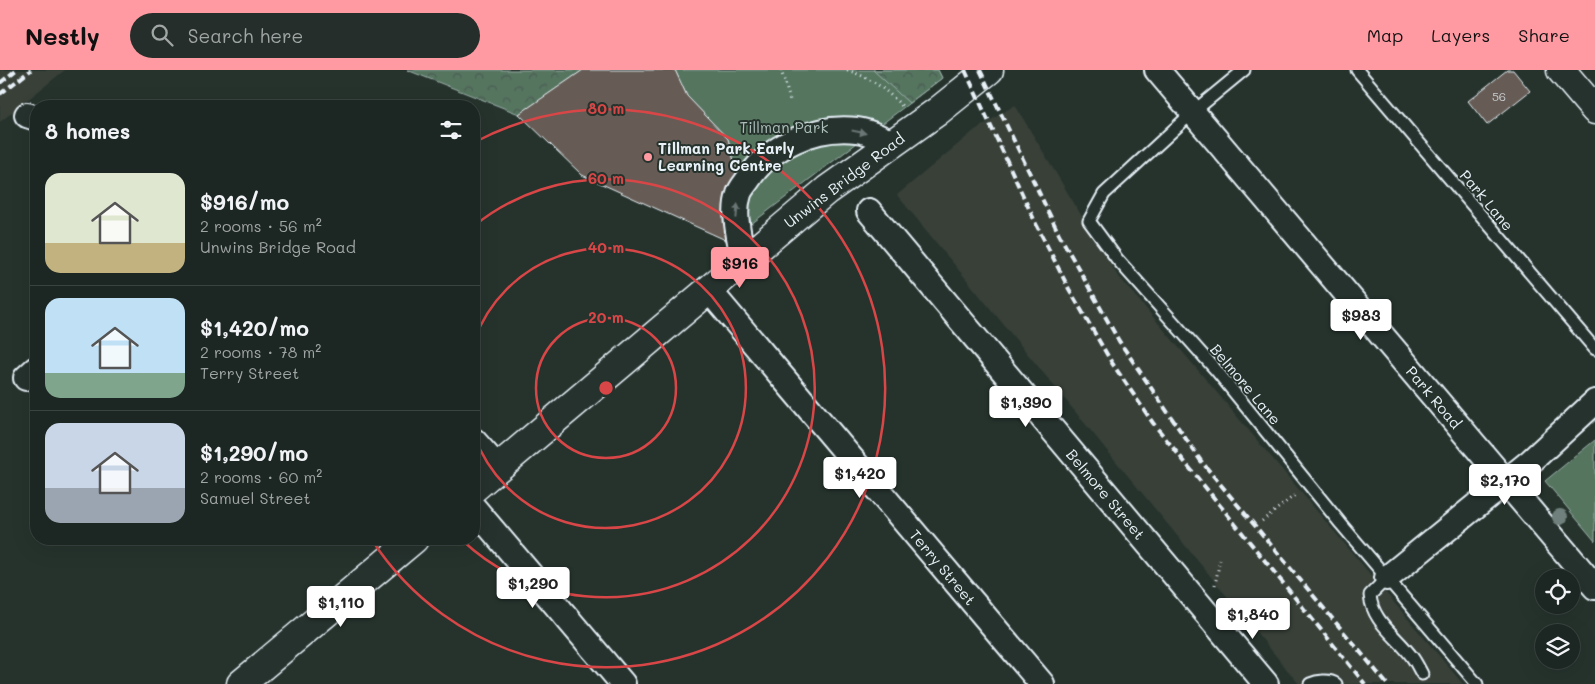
<!DOCTYPE html>
<meta charset="utf-8">
<style>
:root{--surface:#1c2622;--page:#252e2a;--text:#f1f3f6;--muted:#a0a5a5;--line:#3a4340;--accent:#ff9aa2}
body{margin:0;font-family:Mali,sans-serif;background:var(--page);color:var(--text);height:100vh;display:flex;flex-direction:column;font-size:19px;white-space:nowrap}
*{box-sizing:border-box;margin:0}
p{font-size:16px;color:var(--muted)}
.icon{flex:none;width:28px;height:28px;fill:none;stroke:currentColor;stroke-width:2;stroke-linecap:round;stroke-linejoin:round}
.map{position:relative;flex:1;overflow:hidden}
.panel{position:absolute;left:30px;top:30px;width:450px;height:445px;display:flex;flex-direction:column;background:var(--surface);border-radius:20px;box-shadow:0 5px 20px #0002,0 0 0 1px var(--line)}
.panel>*{flex:none}
.buttons{position:absolute;left:1535px;top:499px;display:grid;gap:10px}
.buttons a{display:grid;place-items:center;width:45px;height:45px;border-radius:50%;background:var(--surface);box-shadow:0 5px 20px #0002,0 0 0 1px var(--line);font-size:25px}
.price{position:absolute;translate:-50% -42px;padding:0 11px;border-radius:5px;background:#fff;color:#222;font-size:16px;line-height:32px;filter:drop-shadow(0 1px 2px #0008)}
.price::after{content:'';position:absolute;left:50%;top:30px;width:15px;height:11px;margin-left:-8px;background:inherit;clip-path:polygon(0 0,100% 0,50% 100%)}
.price.current{background:var(--accent);color:#111}
ul{padding:0;list-style:none}
li{display:flex;align-items:center;gap:15px;height:125px;padding:0 15px}
li+li{border-top:1px solid var(--line)}
li span{display:grid;place-items:center;flex:none;width:140px;height:100px;border-radius:15px;color:#555}
li>.icon{margin-inline-start:auto}
span .icon{width:60px;height:60px;fill:#fffc;stroke-width:1}
li b{font-size:21px}
h2{display:flex;justify-content:space-between;align-items:center;height:60px;padding:0 15px;font-size:21px}
header{display:flex;align-items:center;gap:30px;box-sizing:border-box;height:70px;padding:0 25px;background:var(--accent);color:#111}
header strong{font-size:24px}
nav{display:flex;gap:28px;margin-inline-start:auto;font-size:18px}
.search{width:350px;height:45px;background:var(--page);display:flex;align-items:center;gap:12px;box-sizing:border-box;padding:0 18px;border-radius:28px;color:var(--muted);font-size:19px}
.map>svg:first-child{display:block}
</style>
<header>
<strong>Nestly</strong>
<div class="search"><svg class="icon" aria-label="search" viewBox="0 0 24 24"><circle cx="10" cy="10" r="6"/><path d="M15 15l6 6"/></svg>Search here</div>
<nav><a>Map</a><a>Layers</a><a>Share</a></nav>
</header>
<div class="map">
<svg width="1595" height="614" viewBox="0 0 1595 614">
<defs>
<pattern id="forest-crowns" width="20" height="18" patternUnits="userSpaceOnUse" patternTransform="scale(1.25)"><rect width="20" height="18" fill="#54745f"/><path d="M2 6a3 3 0 1 1 6 0M12 15a3 3 0 1 1 6 0" fill="none" stroke="#4c5c53"/></pattern>
</defs>
<rect width="100%" height="100%" fill="#26332d"/>
<filter id="ink" filterUnits="userSpaceOnUse"><feTurbulence type="fractalNoise" baseFrequency=".02" numOctaves="2"/><feDisplacementMap in="SourceGraphic" scale="10" xChannelSelector="R" yChannelSelector="G"/><feConvolveMatrix kernelMatrix="1 2 1 2 8 2 1 2 1" color-interpolation-filters="sRGB"/></filter>
<g filter="url(#ink)">
<g fill="#393f39">
<path d="M0,0H65L0,52Z"/>
<path d="M1015,35L1116,203L1463,614H1299L897,125L975,60Z"/>
</g>
<g fill="#54745f" stroke="#9eb2ac">
<path d="M675,0H938L942,8L751,154L728,69L687,26Z"/>
<path d="M1595,370V471L1545,411Z"/>
</g>
<g fill="url(#forest-crowns)" stroke="#9eb2ac">
<path d="M407,0H583L519,44Z"/>
<path d="M873,0H938L942,8L909,33Z"/>
</g>
<g fill="#665b54" stroke="#e8f1f8">
<path d="M583,0H675L687,26L728,69L751,154L730,172L582,105L519,44Z"/>
<path d="M1507,0H1513L1530,21L1487,55L1468,31Z"/>
</g>
<g fill="none" stroke-linecap="round" stroke-linejoin="round">
<g stroke="#e8f1f8" stroke-width="15">
<g id="lane">
<path d="M1244,0L1193,42L1104,124L1089,151L1117,189L1216,300L1341,454L1477,614"/>
<path d="M1357,0L1595,279"/>
<path d="M1387,508L1370,525C1372,552 1397,566 1412,587C1416,592 1419,599 1422,604"/>
<path d="M1310,614C1317,611 1329,609 1336,614"/>
</g>
</g>
<g stroke="#e8f1f8" stroke-width="28">
<g id="street">
<path d="M1157,0L1595,517"/>
<path d="M27,45L36,48"/>
<path d="M869,141L1266,614"/>
<path d="M743,189C740,168 732,144 739,124C740,120 744,115 747,111C769,76 815,55 857,60C869,61 882,69 893,73"/>
<path d="M708,219L1042,614"/>
<path d="M26,308L36,299"/>
<path d="M474,371L498,398"/>
<path d="M474,438L623,614"/>
<path d="M1387,508L1531,391L1595,332"/>
</g>
</g>
<g stroke="#e8f1f8" stroke-width="31">
<g id="secondary">
<path d="M474,418L827,120L938,41L989,0"/>
<path d="M241,614L414,469"/>
</g>
</g>
<g stroke="#e8f1f8" stroke-width="31">
<path id="primary" d="M1561,0L1595,40"/>
</g>
<g stroke="#e8f1f8" stroke-width="3" stroke-dasharray="1 4" stroke-linecap="butt">
<path d="M781,0L790,30"/>
<path d="M847,0C872,8 885,19 903,37"/>
<path d="M1262,451L1295,425"/>
<path d="M1215,515L1220,490"/>
</g>
<use href="#lane" stroke="#26332d" stroke-width="11"/>
<use href="#street" stroke="#26332d" stroke-width="24"/>
<use href="#secondary" stroke="#26332d" stroke-width="28"/>
<use href="#primary" stroke="#26332d" stroke-width="28"/>
<g stroke="#e8f1f8" stroke-width="4" stroke-dasharray="8 4" stroke-linecap="butt">
<path d="M965,0L1037,156L1069,219L1112,293L1153,353L1365,614"/>
<path d="M980,0L1059,164L1119,271L1201,391L1387,614"/>
<path d="M0,13L16,0"/>
<path d="M0,24L31,0"/>
</g>
</g>
<circle fill="#70807b" cx="1560" cy="447" r="8"/>
<defs><path id="oneway-solid" d="M-6-.8H1V-3.2L6.5 0L1 3.2V.8H-6Z" transform="scale(1.25)"/></defs>
<g fill="#6a7674">
<use href="#oneway-solid" transform="translate(859 62) rotate(12)"/>
<use href="#oneway-solid" transform="translate(737 141) rotate(-85)"/>
</g>
</g>
<g fill="none" stroke="#d94647" stroke-width="2.5">
<circle cx="606" cy="318" r="70"/>
<path d="M474 271A140 140 0 1 1 474 365"/>
<path d="M474 156A209 209 0 1 1 462 470"/>
<path d="M475 72A279 279 0 1 1 372 470"/>
</g>
<circle fill="#ff9aa2" stroke="#26332d" stroke-width="2" cx="648" cy="87" r="5"/>
<g text-anchor="middle" dominant-baseline="central" stroke-width="4" stroke-linejoin="round" paint-order="stroke">
<g font-size="12" fill="#c8cccf">
<text x="1499" y="26">56</text>
</g>
<g font-size="15" fill="#adbfbb" stroke="#26332d">
<text x="784" y="57">Tillman Park</text>
</g>
<g font-size="15" font-weight="bold" fill="#e8f1f8" stroke="#26332d" text-anchor="start">
<text x="658" y="78">Tillman Park Early<tspan x="658" dy="17">Learning Centre</tspan></text>
</g>
<g font-size="15" fill="#e8f1f8" stroke="#26332d">
<text transform="translate(844 110) rotate(-37)">Unwins Bridge Road</text>
<text transform="translate(1487 130) rotate(50)">Park Lane</text>
<text transform="translate(1246 314) rotate(50)">Belmore Lane</text>
<text transform="translate(1434 327) rotate(50)">Park Road</text>
<text transform="translate(1106 424) rotate(50)">Belmore Street</text>
<text transform="translate(943 497) rotate(50)">Terry Street</text>
</g>
</g>
<circle cx="606" cy="318" r="8" fill="#d94647" stroke="#26332d" stroke-width="2.5"/>
<g font-size="15" text-anchor="middle" font-weight="bold" fill="#d94647" stroke="#26332d" stroke-width="4" stroke-linejoin="round" paint-order="stroke">
<text x="606" y="44">80 m</text>
<text x="606" y="114">60 m</text>
<text x="606" y="183">40 m</text>
<text x="606" y="253">20 m</text>
</g>
</svg>
<div class="buttons">
<a><svg class="icon" aria-label="locate" viewBox="0 0 24 24"><circle cx="12" cy="12" r="6"/><path d="M12 2v4M12 18v4M2 12h4M18 12h4"/></svg></a>
<a><svg class="icon" aria-label="layers" viewBox="0 0 24 24"><path d="M12 4l9 5-9 5-9-5zM3 14l9 5 9-5"/></svg></a>
</div>
<b class="price current" style="left:740px;top:219px">$916</b>
<b class="price" style="left:1361px;top:271px">$983</b>
<b class="price" style="left:1026px;top:358px">$1,390</b>
<b class="price" style="left:860px;top:429px">$1,420</b>
<b class="price" style="left:1505px;top:436px">$2,170</b>
<b class="price" style="left:533px;top:539px">$1,290</b>
<b class="price" style="left:341px;top:558px">$1,110</b>
<b class="price" style="left:1253px;top:570px">$1,840</b>
<section class="panel">
<h2>8 homes<svg class="icon" aria-label="filters" viewBox="0 0 24 24"><path d="M4 7h16M4 17h16"/><circle cx="9" cy="7" r="2"/><circle cx="15" cy="17" r="2"/></svg></h2>
<ul>
<li><span style="background:linear-gradient(#dfe7d0 70%,#c2b280 0)"><svg class="icon" aria-label="home" viewBox="0 0 24 24"><path d="M3 11l9-7 9 7M6 9v11h12V9"/></svg></span><div><b>$916/mo</b><p>2 rooms · 56 m²</p><p>Unwins Bridge Road</p></div></li>
<li><span style="background:linear-gradient(#bfe0f5 75%,#7fa58c 0)"><svg class="icon" aria-label="home" viewBox="0 0 24 24"><path d="M3 11l9-7 9 7M6 9v11h12V9"/></svg></span><div><b>$1,420/mo</b><p>2 rooms · 78 m²</p><p>Terry Street</p></div></li>
<li><span style="background:linear-gradient(#c9d6e8 65%,#9aa5b1 0)"><svg class="icon" aria-label="home" viewBox="0 0 24 24"><path d="M3 11l9-7 9 7M6 9v11h12V9"/></svg></span><div><b>$1,290/mo</b><p>2 rooms · 60 m²</p><p>Samuel Street</p></div></li>
</ul>
</section>
</div>
